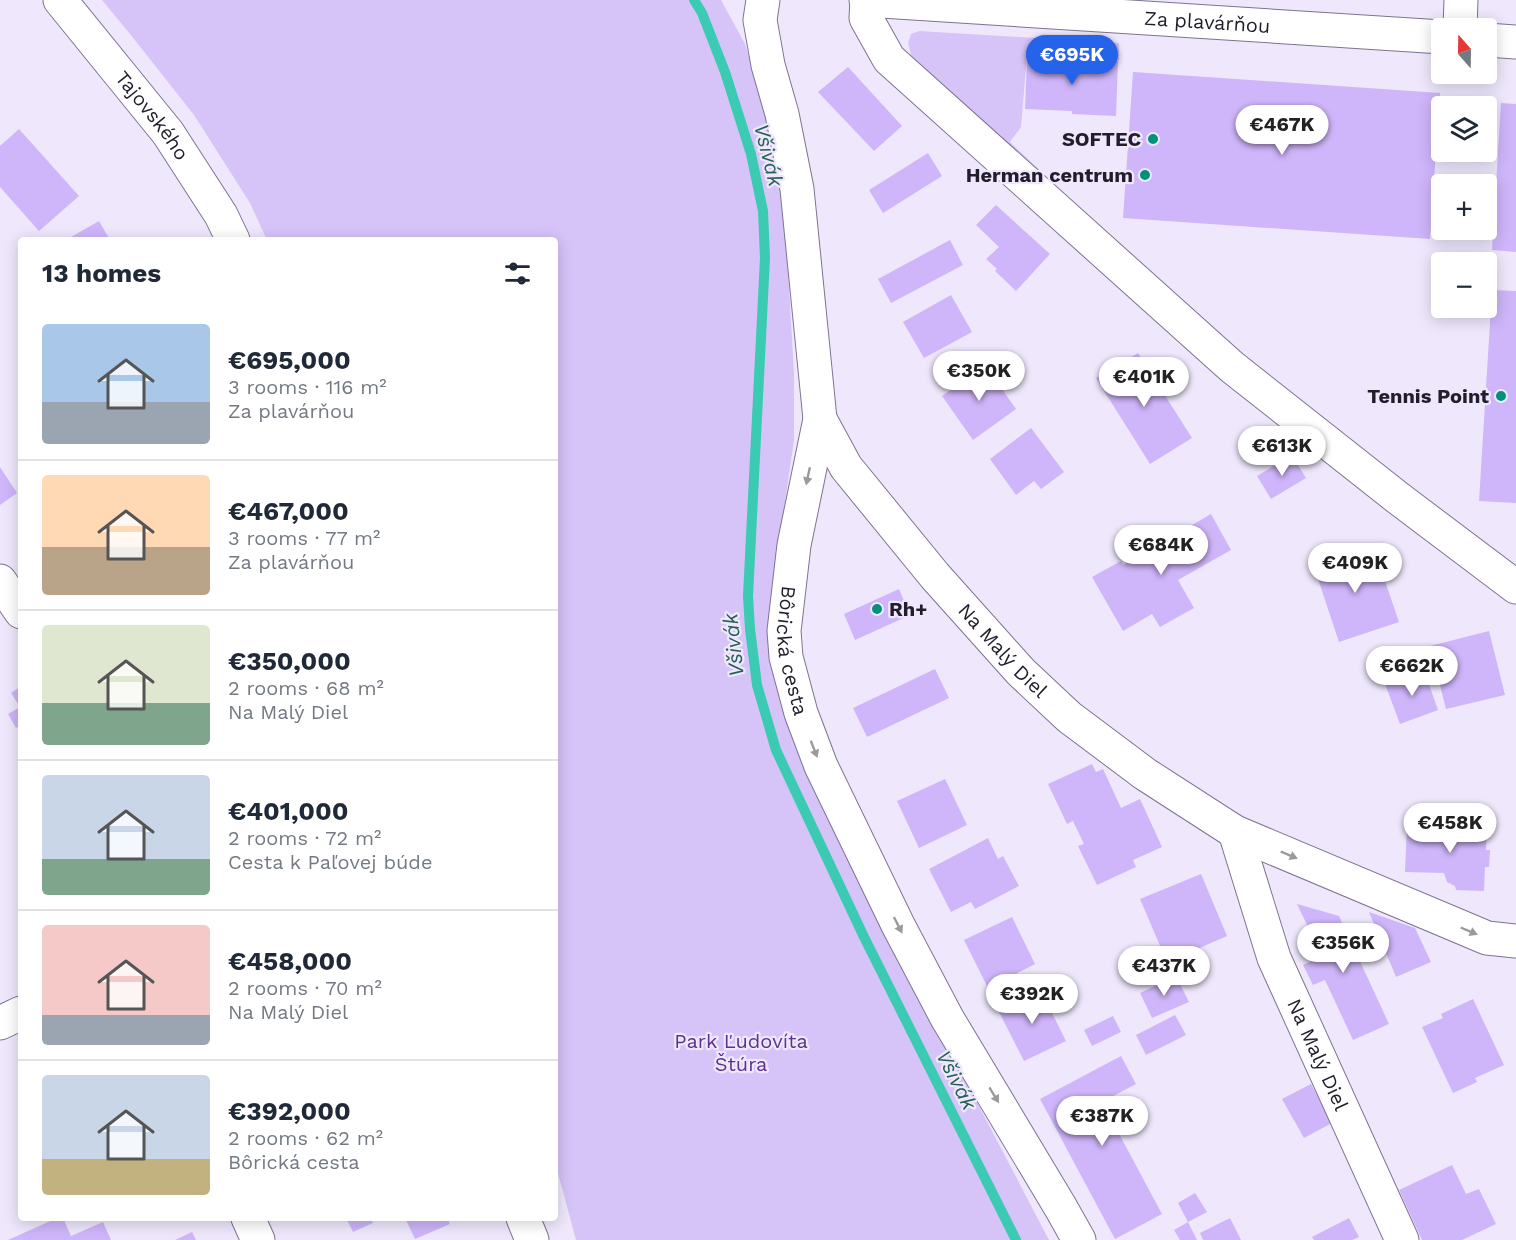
<!DOCTYPE html>
<meta charset="utf-8">
<style>
:root{--surface:#fff;--page:#f6f6f7;--text:#1f2937;--muted:#747a83;--line:#e0e1e3;--accent:#2563eb}
body{margin:0;font-family:"Work Sans",sans-serif;background:var(--page);color:var(--text);height:100vh;display:flex;flex-direction:column;font-size:22px;white-space:nowrap}
*{box-sizing:border-box;margin:0}
p{font-size:20px;color:var(--muted)}
.icon{flex:none;width:33px;height:33px;fill:none;stroke:currentColor;stroke-width:2;stroke-linecap:round;stroke-linejoin:round}
.map{position:relative;flex:1;overflow:hidden}
.details{position:absolute;left:18px;top:237px;width:540px;height:984px;display:flex;flex-direction:column;background:var(--surface);border-radius:6px;box-shadow:0 3px 15px #0003}
.details>*{flex:none}
.needle{width:39px;rotate:340deg}
.tools{position:absolute;left:1431px;top:18px;display:grid;gap:12px}
.tools a{display:grid;place-items:center;width:66px;height:66px;border-radius:6px;background:var(--surface);box-shadow:0 3px 15px #0003;font-size:30px}
.price{position:absolute;translate:-50% -51px;padding:0 14px;border-radius:21px;background:#fff;color:#222;font-size:20px;line-height:39px;filter:drop-shadow(0 2px 3px #0008)}
.price::after{content:'';position:absolute;left:50%;top:36px;width:18px;height:14px;margin-left:-9px;background:inherit;clip-path:polygon(0 0,100% 0,50% 100%)}
.price.active{background:var(--accent);color:#fff}
ul{padding:0;list-style:none}
li{display:flex;align-items:center;gap:18px;height:150px;padding:0 24px}
li+li{border-top:2px solid var(--line)}
li span{display:grid;place-items:center;flex:none;width:168px;height:120px;border-radius:6px;color:#555}
li>.icon{margin-inline-start:auto}
span .icon{width:72px;height:72px;fill:#fffc;stroke-width:1}
li b{font-size:26px}
h2{display:flex;justify-content:space-between;align-items:center;height:72px;padding:0 24px;font-size:26px}
.map>svg:first-child{display:block}
</style>
<div class="map">
<svg width="1516" height="1240" viewBox="0 0 1516 1240">
<rect width="100%" height="100%" fill="#efe8fd"/>
<g fill="#d6c3f8">
<path d="M102,0H721L745,44L769,119L784,202L794,373V440L772,591L912,978L1049,1240H576L555,1162V240H267L250,203L194,115L130,34Z"/>
<path d="M919,31L1119,43V60L1027,56L1021,127L1010,142L1065,194L1066,202L913,62L908,43L911,34Z"/>
</g>
<g fill="none" stroke-linecap="round" stroke-linejoin="round">
<path stroke="#3bcab2" stroke-width="10" d="M694,0L702,13L725,72L751,154L763,211L765,258L748,596L750,629L757,685L776,750L864,937L1016,1240"/>
</g>
<g fill="#cfb5fa">
<path d="M1027,57L1118,61L1116,116L1072,114V111L1025,109Z"/>
<path d="M848,67L902,126L874,151L818,92Z"/>
<path d="M1133,72L1440,93L1430,239L1123,218Z"/>
<path d="M1501,103L1516,104V252L1492,250Z"/>
<path d="M19,129L79,196L39,231L0,187V146Z"/>
<path d="M928,153L942,176L883,213L869,190Z"/>
<path d="M996,205L1050,254L1016,291L995,271L997,269L986,259L999,247L976,225Z"/>
<path d="M99,221L110,240H66Z"/>
<path d="M950,240L963,265L891,303L878,279Z"/>
<path d="M1492,290L1516,291V503L1479,501Z"/>
<path d="M951,295L972,332L924,358L903,322Z"/>
<path d="M1138,353L1192,438L1150,464L1096,378Z"/>
<path d="M985,365L1016,409L973,440L942,396Z"/>
<path d="M1031,428L1064,472L1041,489L1034,481L1016,495L990,459Z"/>
<path d="M1292,455L1306,478L1271,499L1257,476Z"/>
<path d="M0,467L17,493L0,505Z"/>
<path d="M1211,514L1231,550L1178,580L1194,608L1160,627L1152,614L1123,631L1092,577L1121,561L1123,565Z"/>
<path d="M1374,549L1399,622L1339,642L1311,558L1334,550L1338,561Z"/>
<path d="M899,589L910,615L855,640L844,614Z"/>
<path d="M1489,631L1505,695L1446,709L1430,646Z"/>
<path d="M935,669L949,698L867,737L853,708Z"/>
<path d="M1424,670L1438,710L1400,724L1385,684Z"/>
<path d="M21,686V725L16,728L8,714L20,707L11,693Z"/>
<path d="M1092,764L1096,772L1103,769L1121,808L1140,799L1162,847L1133,860L1136,867L1097,885L1078,846L1084,844L1073,821L1067,824L1048,784Z"/>
<path d="M945,779L967,825L919,848L897,801Z"/>
<path d="M1428,824L1487,826L1486,850H1490L1489,867H1485L1484,891L1456,890L1455,886L1447,882L1444,873L1405,872L1407,825L1429,827Z"/>
<path d="M988,838L998,859L1003,856L1019,886L975,909L971,902L951,912L929,869Z"/>
<path d="M1201,874L1227,936L1167,962L1140,899Z"/>
<path d="M1297,904L1339,916L1389,1024L1353,1040L1325,980L1313,985L1303,965L1322,956Z"/>
<path d="M1369,912L1415,928L1431,962L1396,977Z"/>
<path d="M1012,917L1035,964L988,988L964,940Z"/>
<path d="M1176,976L1189,1002L1152,1018L1140,993Z"/>
<path d="M1040,989L1066,1041L1024,1061L998,1010Z"/>
<path d="M1473,999L1504,1065L1475,1078L1477,1082L1453,1093L1422,1027L1443,1018L1441,1014Z"/>
<path d="M1175,1015L1186,1035L1146,1055L1136,1035Z"/>
<path d="M1113,1016L1121,1032L1092,1046L1084,1030Z"/>
<path d="M1121,1056L1136,1084L1102,1102L1162,1214L1115,1239L1040,1099Z"/>
<path d="M1311,1084L1332,1123L1304,1138L1282,1099Z"/>
<path d="M1452,1165L1466,1194L1479,1189L1496,1224L1462,1240H1422L1399,1190Z"/>
<path d="M1195,1193L1207,1212L1188,1222L1197,1240H1180L1174,1230L1188,1222L1178,1203Z"/>
<path d="M57,1218H63L71,1236L103,1222L111,1240H8Z"/>
<path d="M353,1218H370L373,1223L353,1232L347,1220Z"/>
<path d="M405,1218H447L450,1224L415,1239Z"/>
<path d="M1230,1218L1241,1240H1203L1200,1233Z"/>
<path d="M1349,1218L1359,1237L1352,1240H1314L1312,1237Z"/>
<path d="M192,1232L196,1240H175Z"/>
</g>
<g fill="none" stroke-linecap="round" stroke-linejoin="round">
<g stroke="#7e7291" stroke-width="35">
<g id="street">
<path id="s1" d="M60,0L168,133L221,215L233,240"/>
<path id="s2" d="M763,0L760,20L768,65L782,114L797,189L820,419L794,545L784,631L786,657L801,713L821,766L898,925L947,1018L1061,1208L1079,1240"/>
<path id="s3" d="M866,0L1442,37"/>
<path d="M867,0L866,18L889,59L1232,367L1398,498L1516,587"/>
<path d="M1460,28L1461,0"/>
<path d="M1486,40L1516,42"/>
<path id="s4" d="M820,419L846,467L935,576L1021,672L1069,717L1145,774L1235,832L1487,938L1516,941"/>
<path d="M0,581L21,612"/>
<path id="s5" d="M1235,832L1274,958L1402,1240"/>
<path d="M0,1023L21,1013"/>
<path d="M248,1218L258,1240"/>
<path d="M523,1218L532,1240"/>
</g>
</g>
<use href="#street" stroke="#fff" stroke-width="33"/>
</g>
<defs><path id="oneway-solid" d="M-6-.8H1V-3.2L6.5 0L1 3.2V.8H-6Z" transform="scale(1.5)"/></defs>
<g fill="#9c999f">
<use href="#oneway-solid" transform="translate(808 476) rotate(102)"/>
<use href="#oneway-solid" transform="translate(814 749) rotate(69)"/>
<use href="#oneway-solid" transform="translate(1289 855) rotate(23)"/>
<use href="#oneway-solid" transform="translate(898 925) rotate(63)"/>
<use href="#oneway-solid" transform="translate(1469 931) rotate(23)"/>
<use href="#oneway-solid" transform="translate(994 1095) rotate(59)"/>
</g>
<g fill="#00917e" stroke="#efe8fd" stroke-width="2">
<circle cx="1153" cy="139" r="6"/>
<circle cx="1145" cy="175" r="6"/>
<circle cx="1501" cy="396" r="6"/>
<circle cx="877" cy="609" r="6"/>
</g>
<g text-anchor="middle" dominant-baseline="central" stroke-width="4.5" stroke-linejoin="round" paint-order="stroke">
<g font-size="20" fill="#221d2a" stroke="#efe8fd">
<text stroke="none"><textPath href="#s3" startOffset="342">Za plavárňou</textPath></text>
<text stroke="none"><textPath href="#s1" startOffset="148">Tajovského</textPath></text>
<text stroke="none"><textPath href="#s2" startOffset="660">Bôrická cesta</textPath></text>
<text stroke="none"><textPath href="#s4" startOffset="296">Na Malý Diel</textPath></text>
<text stroke="none"><textPath href="#s5" startOffset="238">Na Malý Diel</textPath></text>
</g>
<g font-size="20" font-weight="bold" fill="#221d2a" stroke="#efe8fd" text-anchor="end">
<text x="1141" y="139">SOFTEC</text>
<text x="1133" y="175">Herman centrum</text>
<text x="1489" y="396">Tennis Point</text>
<text x="889" y="609" text-anchor="start">Rh+</text>
</g>
<g font-size="20" fill="#5d3091" stroke="#efe8fd">
<text x="741" y="1041">Park Ľudovíta<tspan x="741" dy="23">Štúra</tspan></text>
</g>
<g font-size="21" font-style="italic" fill="#275f54" stroke="#efe8fd">
<text transform="translate(769 155) rotate(76)">Všivák</text>
<text transform="translate(733 645) rotate(-96)">Všivák</text>
<text transform="translate(957 1080) rotate(63)">Všivák</text>
</g>
</g>
</svg>
<div class="tools">
<a><svg class="needle" viewBox="-14 -14 28 28"><path d="M0-13l5 13h-10z" fill="#e53935"/><path d="M0 13l5-13h-10z" fill="#747a83"/></svg></a>
<a><svg class="icon" aria-label="layers" viewBox="0 0 24 24"><path d="M12 4l9 5-9 5-9-5zM3 14l9 5 9-5"/></svg></a>
<a>+</a>
<a>−</a>
</div>
<b class="price active" style="left:1072px;top:86px">€695K</b>
<b class="price" style="left:1282px;top:156px">€467K</b>
<b class="price" style="left:979px;top:402px">€350K</b>
<b class="price" style="left:1144px;top:408px">€401K</b>
<b class="price" style="left:1282px;top:477px">€613K</b>
<b class="price" style="left:1161px;top:576px">€684K</b>
<b class="price" style="left:1355px;top:594px">€409K</b>
<b class="price" style="left:1412px;top:697px">€662K</b>
<b class="price" style="left:1450px;top:854px">€458K</b>
<b class="price" style="left:1343px;top:974px">€356K</b>
<b class="price" style="left:1164px;top:997px">€437K</b>
<b class="price" style="left:1032px;top:1025px">€392K</b>
<b class="price" style="left:1102px;top:1147px">€387K</b>
<section class="details">
<h2>13 homes<svg class="icon" aria-label="filters" viewBox="0 0 24 24"><path d="M4 7h16M4 17h16"/><circle cx="9" cy="7" r="2"/><circle cx="15" cy="17" r="2"/></svg></h2>
<ul>
<li><span style="background:linear-gradient(#a9c7e8 65%,#9aa5b1 0)"><svg class="icon" aria-label="home" viewBox="0 0 24 24"><path d="M3 11l9-7 9 7M6 9v11h12V9"/></svg></span><div><b>€695,000</b><p>3 rooms · 116 m²</p><p>Za plavárňou</p></div></li>
<li><span style="background:linear-gradient(#ffd9b3 60%,#b9a48a 0)"><svg class="icon" aria-label="home" viewBox="0 0 24 24"><path d="M3 11l9-7 9 7M6 9v11h12V9"/></svg></span><div><b>€467,000</b><p>3 rooms · 77 m²</p><p>Za plavárňou</p></div></li>
<li><span style="background:linear-gradient(#dfe7d0 65%,#7fa58c 0)"><svg class="icon" aria-label="home" viewBox="0 0 24 24"><path d="M3 11l9-7 9 7M6 9v11h12V9"/></svg></span><div><b>€350,000</b><p>2 rooms · 68 m²</p><p>Na Malý Diel</p></div></li>
<li><span style="background:linear-gradient(#c9d6e8 70%,#7fa58c 0)"><svg class="icon" aria-label="home" viewBox="0 0 24 24"><path d="M3 11l9-7 9 7M6 9v11h12V9"/></svg></span><div><b>€401,000</b><p>2 rooms · 72 m²</p><p>Cesta k Paľovej búde</p></div></li>
<li><span style="background:linear-gradient(#f6c9c9 75%,#9aa5b1 0)"><svg class="icon" aria-label="home" viewBox="0 0 24 24"><path d="M3 11l9-7 9 7M6 9v11h12V9"/></svg></span><div><b>€458,000</b><p>2 rooms · 70 m²</p><p>Na Malý Diel</p></div></li>
<li><span style="background:linear-gradient(#c9d6e8 70%,#c2b280 0)"><svg class="icon" aria-label="home" viewBox="0 0 24 24"><path d="M3 11l9-7 9 7M6 9v11h12V9"/></svg></span><div><b>€392,000</b><p>2 rooms · 62 m²</p><p>Bôrická cesta</p></div></li>
</ul>
</section>
</div>
